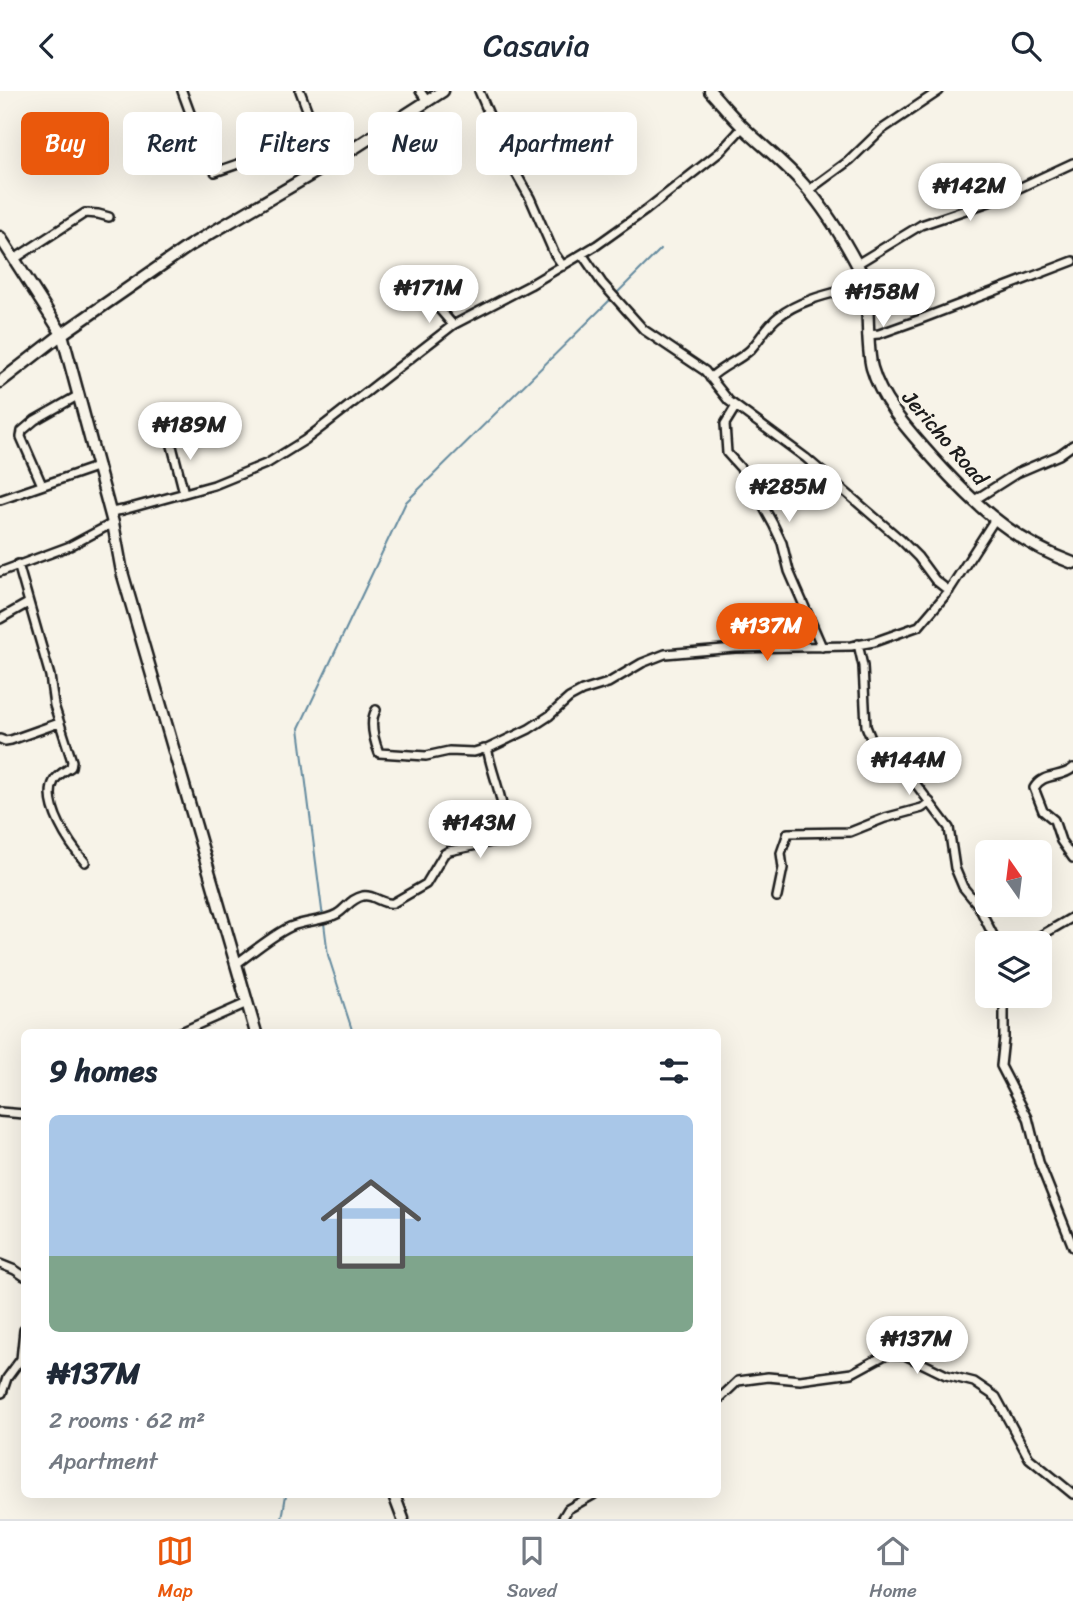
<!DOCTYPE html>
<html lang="en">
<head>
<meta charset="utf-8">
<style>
	:root { --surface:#fff; --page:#f6f6f7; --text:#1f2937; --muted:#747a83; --line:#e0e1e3; --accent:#ea580c }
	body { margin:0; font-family:Sriracha,sans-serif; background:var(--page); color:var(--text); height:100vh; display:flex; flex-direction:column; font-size:26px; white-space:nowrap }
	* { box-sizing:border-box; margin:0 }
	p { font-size:23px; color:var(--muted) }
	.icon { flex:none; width:38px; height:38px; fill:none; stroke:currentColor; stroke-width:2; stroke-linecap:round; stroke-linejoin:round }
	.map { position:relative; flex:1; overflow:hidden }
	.side { position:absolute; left:21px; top:938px; width:700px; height:469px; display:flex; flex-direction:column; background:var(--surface); border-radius:10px; box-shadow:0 7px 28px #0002 }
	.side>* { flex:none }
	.banner { position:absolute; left:21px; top:21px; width:700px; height:63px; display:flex; gap:14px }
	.needle { width:46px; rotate:346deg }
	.fabs { position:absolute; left:975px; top:749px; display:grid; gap:14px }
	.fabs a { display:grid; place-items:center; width:77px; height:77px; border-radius:10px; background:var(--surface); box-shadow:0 7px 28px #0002; font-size:35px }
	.price { position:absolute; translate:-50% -60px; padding:0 16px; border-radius:24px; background:#fff; color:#222; font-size:23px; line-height:46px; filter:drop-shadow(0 2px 4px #0008) }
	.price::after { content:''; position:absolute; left:50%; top:42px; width:21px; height:16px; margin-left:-10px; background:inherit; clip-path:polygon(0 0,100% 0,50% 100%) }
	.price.selected { background:var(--accent); color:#fff }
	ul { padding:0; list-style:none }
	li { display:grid; align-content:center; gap:14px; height:371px; padding:0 28px }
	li+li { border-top:2px solid var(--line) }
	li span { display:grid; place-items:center; height:217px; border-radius:10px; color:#555 }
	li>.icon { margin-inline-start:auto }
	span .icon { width:126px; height:126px; fill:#fffc; stroke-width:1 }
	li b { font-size:30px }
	h2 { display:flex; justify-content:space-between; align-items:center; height:84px; padding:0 28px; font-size:30px }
	.chip { padding:0 24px; border-radius:10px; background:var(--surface); box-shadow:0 7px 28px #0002; font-size:24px; line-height:63px }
	.chip.selected { background:var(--accent); color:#fff }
	header { display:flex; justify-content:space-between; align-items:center; height:91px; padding:0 28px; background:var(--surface); font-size:32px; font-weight:600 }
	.tab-bar { display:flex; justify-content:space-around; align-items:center; height:98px; border-top:2px solid var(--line); background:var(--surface); font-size:19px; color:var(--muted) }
	.tab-bar a { display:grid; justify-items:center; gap:4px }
	.tab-bar .selected { color:var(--accent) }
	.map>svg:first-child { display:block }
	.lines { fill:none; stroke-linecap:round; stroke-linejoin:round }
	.stream { stroke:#658b9f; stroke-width:2 }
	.street-casing { stroke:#1c1c1c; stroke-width:12 }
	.secondary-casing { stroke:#1c1c1c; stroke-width:15 }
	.street { stroke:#f7f3e8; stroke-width:7 }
	.secondary { stroke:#f7f3e8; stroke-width:10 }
	.labels { text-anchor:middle; stroke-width:7; stroke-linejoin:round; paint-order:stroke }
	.street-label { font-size:21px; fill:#1c1c1c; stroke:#f7f3e8 }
</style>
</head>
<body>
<header><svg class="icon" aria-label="back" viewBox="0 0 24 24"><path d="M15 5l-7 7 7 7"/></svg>Casavia<svg class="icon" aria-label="search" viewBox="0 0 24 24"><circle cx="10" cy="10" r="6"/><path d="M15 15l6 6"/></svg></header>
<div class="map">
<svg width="1073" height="1428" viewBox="0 0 1073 1428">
	<rect width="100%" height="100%" fill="#f7f3e8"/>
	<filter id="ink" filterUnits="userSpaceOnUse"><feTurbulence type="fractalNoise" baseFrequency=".0143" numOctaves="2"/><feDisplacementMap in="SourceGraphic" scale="14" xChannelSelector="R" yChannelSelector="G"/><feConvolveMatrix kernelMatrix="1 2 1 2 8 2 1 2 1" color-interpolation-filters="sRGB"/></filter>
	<g filter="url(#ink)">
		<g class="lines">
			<path class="stream" d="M617 202 661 158
				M323 827 299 637 406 411 613 206
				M324 832 328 864 353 942
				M282 1428 286 1404"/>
			<g class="street-casing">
				<path id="street" d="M182 0 193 30V59L209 67 215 81 244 71 251 72 292 53H304L314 35
					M300 0 320 53 331 72
					M420 0 427 10
					M479 0 508 68 530 107 554 162 563 175
					M809 99 850 69 881 39 939 0
					M582 163 602 192 644 239 705 280 729 310 806 367 901 449 918 466 935 489 949 500
					M16 167 85 122 98 123 109 126
					M857 173 921 134 989 111 1073 72
					M411 185 453 234
					M867 244 879 243 921 228 1073 170
					M710 287C722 275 738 270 750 259 760 249 767 234 778 226 802 207 835 202 864 194
					M736 315 725 333 727 362 745 382 773 433 782 452 789 480 822 556
					M170 347 184 402
					M42 394 21 346 22 340 35 329 79 304
					M0 409 99 375
					M973 410 1017 382 1059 364 1073 354
					M110 421 123 419 214 394 268 372 305 349 453 234 530 194 597 154 646 119 720 61 743 36
					M18 473 50 585 54 614 72 670 71 676C65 680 57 684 54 690 42 713 70 754 85 771
					M0 481 70 455 113 432
					M0 528 28 512
					M858 553 863 575 866 635 874 655 903 676 949 737 955 777 963 796 978 814 997 852
					M0 648 5 650 11 649 59 632
					M485 659 529 638 549 625 569 607 582 600 608 592 642 572 665 563 735 557 851 555 874 551 919 535 948 501 995 428
					M1073 677C1061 688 1043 681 1034 697L1043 720 1054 729 1061 750 1073 767
					M777 806 783 777 781 762 788 742 850 741 885 727 922 717 930 711
					M1028 852 1073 826
					M236 873C253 861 271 845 290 836 305 829 322 831 337 823 347 817 350 808 363 805 374 803 382 814 393 812L426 793 444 763 449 760 501 749C512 726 492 685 488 661L484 658 474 661 449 660 426 665 379 662C374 649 369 631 376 619
					M1004 905V947L1001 975 1028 1027 1039 1071 1073 1156
					M179 942 247 912
					M0 1021 24 1023
					M0 1173 15 1179 24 1185
					M2 1302 7 1287 21 1268 24 1239
					M718 1309 738 1290 768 1286 800 1289 852 1282 887 1263 905 1264 946 1284 974 1291 996 1306 1029 1367 1073 1403
					M562 1428 568 1418 593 1404"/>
			</g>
			<g class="secondary-casing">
				<path id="secondary" d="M710 0C722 13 733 27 746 39 765 57 787 74 804 94 827 120 846 152 862 183 871 202 865 251 872 277 881 308 903 333 924 357 967 406 1009 449 1073 472
					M0 146 62 243 113 432 122 481 256 942
					M0 291 62 243 189 155 331 72 443 0
					M394 1404 403 1428"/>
			</g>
			<use href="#street" class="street"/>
			<use href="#secondary" class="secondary"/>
		</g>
	</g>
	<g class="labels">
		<g class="street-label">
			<text transform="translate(945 347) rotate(49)" y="7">Jericho Road</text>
		</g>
	</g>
</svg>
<div class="fabs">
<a><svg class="needle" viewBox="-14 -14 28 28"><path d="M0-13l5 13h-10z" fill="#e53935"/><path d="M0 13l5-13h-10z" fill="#747a83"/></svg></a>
<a><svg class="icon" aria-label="layers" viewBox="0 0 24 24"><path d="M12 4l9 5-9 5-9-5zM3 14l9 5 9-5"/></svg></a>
</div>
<b class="price" style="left:970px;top:132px">₦142M</b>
<b class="price" style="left:429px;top:234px">₦171M</b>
<b class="price" style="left:883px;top:238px">₦158M</b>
<b class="price" style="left:190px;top:371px">₦189M</b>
<b class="price" style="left:789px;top:433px">₦285M</b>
<b class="price selected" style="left:767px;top:572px">₦137M</b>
<b class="price" style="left:909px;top:706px">₦144M</b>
<b class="price" style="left:480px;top:769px">₦143M</b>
<b class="price" style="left:917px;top:1285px">₦137M</b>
<div class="banner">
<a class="chip selected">Buy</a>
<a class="chip">Rent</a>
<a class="chip">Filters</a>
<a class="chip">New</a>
<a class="chip">Apartment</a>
</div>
<section class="side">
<h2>9 homes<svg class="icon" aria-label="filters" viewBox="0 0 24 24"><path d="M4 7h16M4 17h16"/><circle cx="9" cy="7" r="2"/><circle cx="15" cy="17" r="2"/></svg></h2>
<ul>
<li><span style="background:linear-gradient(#a9c7e8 65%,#7fa58c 0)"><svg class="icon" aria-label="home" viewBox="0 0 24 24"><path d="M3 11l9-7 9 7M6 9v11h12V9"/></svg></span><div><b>₦137M</b><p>2 rooms · 62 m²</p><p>Apartment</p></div></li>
</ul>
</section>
</div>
<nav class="tab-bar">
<a class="selected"><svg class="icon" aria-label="map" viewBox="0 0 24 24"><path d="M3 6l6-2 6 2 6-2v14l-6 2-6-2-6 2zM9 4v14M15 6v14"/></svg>Map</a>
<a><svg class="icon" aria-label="saved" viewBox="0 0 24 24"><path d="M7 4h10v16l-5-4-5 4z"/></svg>Saved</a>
<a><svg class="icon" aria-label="home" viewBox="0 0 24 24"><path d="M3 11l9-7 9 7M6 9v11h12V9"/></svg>Home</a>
</nav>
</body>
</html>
